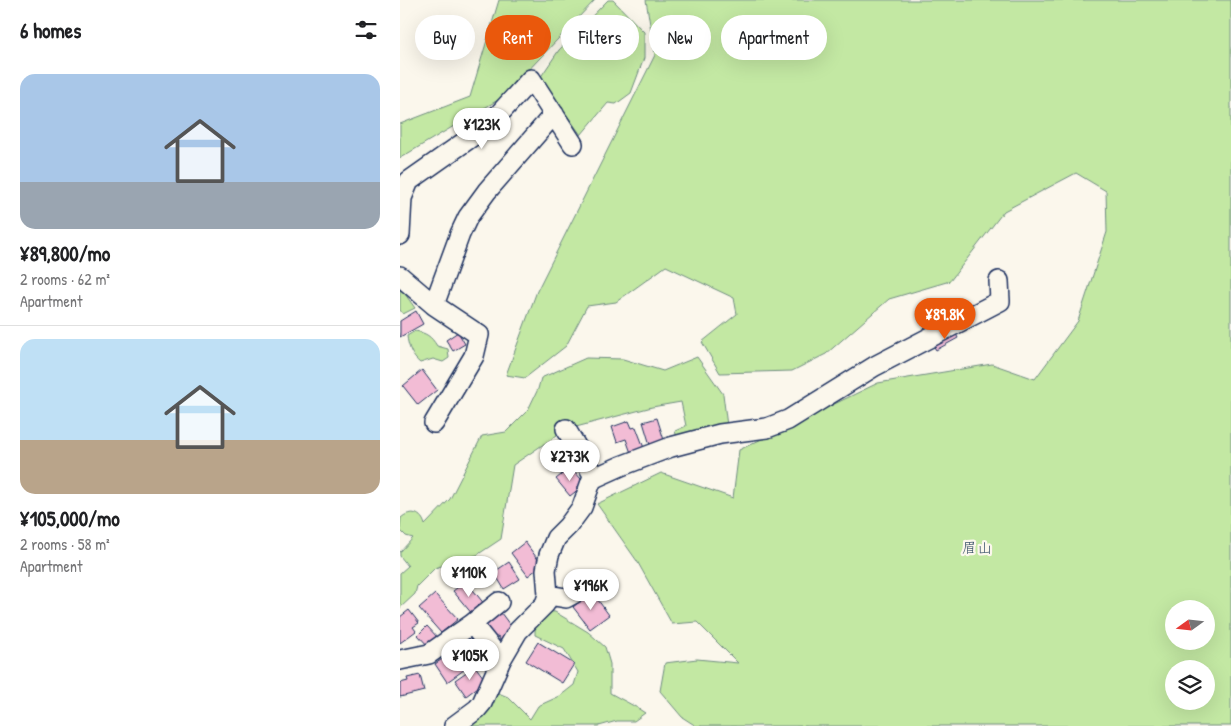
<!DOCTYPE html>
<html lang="en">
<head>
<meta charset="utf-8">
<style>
	:root { --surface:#fff; --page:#f2f2f2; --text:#202124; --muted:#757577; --line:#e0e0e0; --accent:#ea580c }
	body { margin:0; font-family:"Patrick Hand","Klee One",sans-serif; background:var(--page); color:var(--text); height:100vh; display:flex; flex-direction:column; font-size:19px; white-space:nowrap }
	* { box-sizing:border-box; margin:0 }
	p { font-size:16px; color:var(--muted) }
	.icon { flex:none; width:28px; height:28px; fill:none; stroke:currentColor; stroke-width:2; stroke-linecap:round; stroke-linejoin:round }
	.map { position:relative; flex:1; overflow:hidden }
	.details { display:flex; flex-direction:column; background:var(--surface); width:400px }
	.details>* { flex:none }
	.guide { position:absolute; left:15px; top:15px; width:475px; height:45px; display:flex; gap:10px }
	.needle { width:32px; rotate:255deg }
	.buttons { position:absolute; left:765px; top:600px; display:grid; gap:10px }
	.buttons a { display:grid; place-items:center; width:50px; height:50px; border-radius:50%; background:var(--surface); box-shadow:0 5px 20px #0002; font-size:25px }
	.price { position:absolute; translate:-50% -42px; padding:0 11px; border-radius:18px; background:#fff; color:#222; font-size:16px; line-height:32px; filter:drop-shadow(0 1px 2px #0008) }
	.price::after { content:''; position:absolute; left:50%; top:30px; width:15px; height:11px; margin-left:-8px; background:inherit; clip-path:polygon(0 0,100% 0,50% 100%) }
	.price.active { background:var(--accent); color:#fff }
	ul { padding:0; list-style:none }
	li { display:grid; align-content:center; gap:10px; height:265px; padding:0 20px }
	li+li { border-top:1px solid var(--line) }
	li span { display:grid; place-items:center; height:155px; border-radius:15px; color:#555 }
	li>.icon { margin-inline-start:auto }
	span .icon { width:90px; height:90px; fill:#fffc; stroke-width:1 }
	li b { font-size:21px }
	h2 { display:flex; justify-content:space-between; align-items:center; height:60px; padding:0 20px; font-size:21px }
	.tag { padding:0 18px; border-radius:22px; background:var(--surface); box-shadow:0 5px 20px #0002; font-size:18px; line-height:45px }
	.tag.active { background:var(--accent); color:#fff }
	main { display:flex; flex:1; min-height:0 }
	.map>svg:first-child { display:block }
	.green { fill:#c3e8a3; stroke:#6f8c80; fill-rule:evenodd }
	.building { fill:#f2bcd5; stroke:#1b2f5e }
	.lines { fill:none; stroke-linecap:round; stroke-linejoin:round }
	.minor-casing { stroke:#1b2f5e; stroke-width:22 }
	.minor { stroke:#fbf7ec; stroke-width:19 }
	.labels { text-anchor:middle; stroke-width:4.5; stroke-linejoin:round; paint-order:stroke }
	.park-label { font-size:15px; fill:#3d546c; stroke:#fbf7ec }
</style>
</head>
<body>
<main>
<section class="details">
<h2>6 homes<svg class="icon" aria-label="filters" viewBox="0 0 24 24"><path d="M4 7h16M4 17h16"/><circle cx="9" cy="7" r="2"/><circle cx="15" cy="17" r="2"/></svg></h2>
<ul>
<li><span style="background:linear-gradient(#a9c7e8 70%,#9aa5b1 0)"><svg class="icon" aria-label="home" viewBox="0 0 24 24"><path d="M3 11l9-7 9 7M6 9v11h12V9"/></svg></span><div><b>¥89,800/mo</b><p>2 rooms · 62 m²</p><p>Apartment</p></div></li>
<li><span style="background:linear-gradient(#bfe0f5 65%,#b9a48a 0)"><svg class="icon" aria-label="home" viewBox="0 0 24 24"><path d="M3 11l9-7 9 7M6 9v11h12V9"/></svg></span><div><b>¥105,000/mo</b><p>2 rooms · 58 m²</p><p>Apartment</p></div></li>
</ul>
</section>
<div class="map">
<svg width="831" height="726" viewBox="0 0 831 726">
	<rect width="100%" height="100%" fill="#fbf7ec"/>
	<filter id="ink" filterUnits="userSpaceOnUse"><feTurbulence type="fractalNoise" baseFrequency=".02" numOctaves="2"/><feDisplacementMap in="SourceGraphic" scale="10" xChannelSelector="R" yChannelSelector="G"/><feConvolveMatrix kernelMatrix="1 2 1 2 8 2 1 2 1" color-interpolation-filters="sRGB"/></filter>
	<g filter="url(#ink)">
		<path class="green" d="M99 0H195L103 97 0 158V124L70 97Z
			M208 0H213L244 32V58L237 77 231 93 216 104 208 103 181 135 140 78 159 50Z
			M246 0H831V726H296L282 717 260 691 265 663 297 659 338 663 297 622 272 624 237 561 197 504 261 473 333 498 339 450 478 383 592 364 635 379 678 321 707 232 706 191 676 173 604 211 550 281 489 299 426 354 392 371 320 373 302 342 337 314 334 298 266 266 216 302 187 306 166 346 125 378 106 375 137 291 255 55ZM774 609H806V641H774ZM774 669H806V701H774Z
			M0 287 15 308 3 314 0 310Z
			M15 331C26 333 31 336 37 346L48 349 49 358 43 362 33 359 20 363C12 357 8 346 7 336Z
			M297 357 323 394 327 426 278 440 275 431 286 426 281 402 252 407 176 427 162 422 158 424 160 433 113 465 101 539 77 555 35 568 17 586 15 594 0 608V573L8 566 0 556V552L13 538 6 536 0 530 1 518C11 509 22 513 25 525L50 499 82 436 106 432 128 410 138 389 141 378 186 358 223 359 263 371Z
			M143 611 155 612 188 632 205 647 210 664V693C222 700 234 705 245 713L234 721H217L199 726H68L96 692 108 697 130 719 138 706 160 696 174 685 178 672 164 649 135 635V623Z"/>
		<path class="building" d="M16 311 23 324 0 337V321Z
			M554 330 558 338 536 350 531 342Z
			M58 332 65 344 53 351 46 340Z
			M22 370 37 390 18 405 3 386Z
			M257 418 264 440 250 445 243 422Z
			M229 421 232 428 236 427 244 448 231 453 226 439 217 442 212 427Z
			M171 467 185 484 170 496 156 479Z
			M125 542 142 565 128 576 111 553Z
			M109 562 120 579 104 589 94 572Z
			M66 581 85 605 73 615 53 591Z
			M192 592 209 615 190 629 173 607Z
			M35 594 58 619 41 633 19 608Z
			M9 610 19 623 13 627 16 631 0 643V617Z
			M101 613 115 632 101 642 98 636 95 638 85 624Z
			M27 626 38 638 28 646 18 635Z
			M73 638 85 655 47 682 35 664Z
			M138 642 174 664 162 683 126 661Z
			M75 666 86 681 66 696 55 680Z
			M20 675 24 691 0 697V683L8 681 7 678Z"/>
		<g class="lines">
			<g class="minor-casing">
				<path id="minor" d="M0 235 2 198 9 181 90 124 131 79 173 144
					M0 276 34 305 60 234 68 217 87 191 154 114
					M34 423 74 356 79 335 34 305
					M166 429 195 478
					M148 595 146 570 149 555 156 538 168 526 182 507 192 479 221 466 271 447 320 434 367 428 388 420 475 366 600 301 599 281
					M72 624 99 602
					M0 660 29 654 72 624 101 660 82 703 77 709 54 726
					M101 660 118 631 145 604 148 595 166 598 184 588"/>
			</g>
			<use href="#minor" class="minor"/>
		</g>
	</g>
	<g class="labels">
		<g class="park-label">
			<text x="577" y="553">眉山</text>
		</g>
	</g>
</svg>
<div class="buttons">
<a><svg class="needle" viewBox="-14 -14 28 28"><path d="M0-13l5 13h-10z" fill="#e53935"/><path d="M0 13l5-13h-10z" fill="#757577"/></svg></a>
<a><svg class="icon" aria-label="layers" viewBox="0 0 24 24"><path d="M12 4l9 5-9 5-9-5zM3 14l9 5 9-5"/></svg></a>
</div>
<b class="price" style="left:82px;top:150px">¥123K</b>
<b class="price active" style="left:545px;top:340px">¥89.8K</b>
<b class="price" style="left:170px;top:482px">¥273K</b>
<b class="price" style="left:69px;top:598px">¥110K</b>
<b class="price" style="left:191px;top:611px">¥196K</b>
<b class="price" style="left:70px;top:681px">¥105K</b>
<div class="guide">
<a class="tag">Buy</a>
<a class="tag active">Rent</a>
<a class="tag">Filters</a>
<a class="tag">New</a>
<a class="tag">Apartment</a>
</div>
</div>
</main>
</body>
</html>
